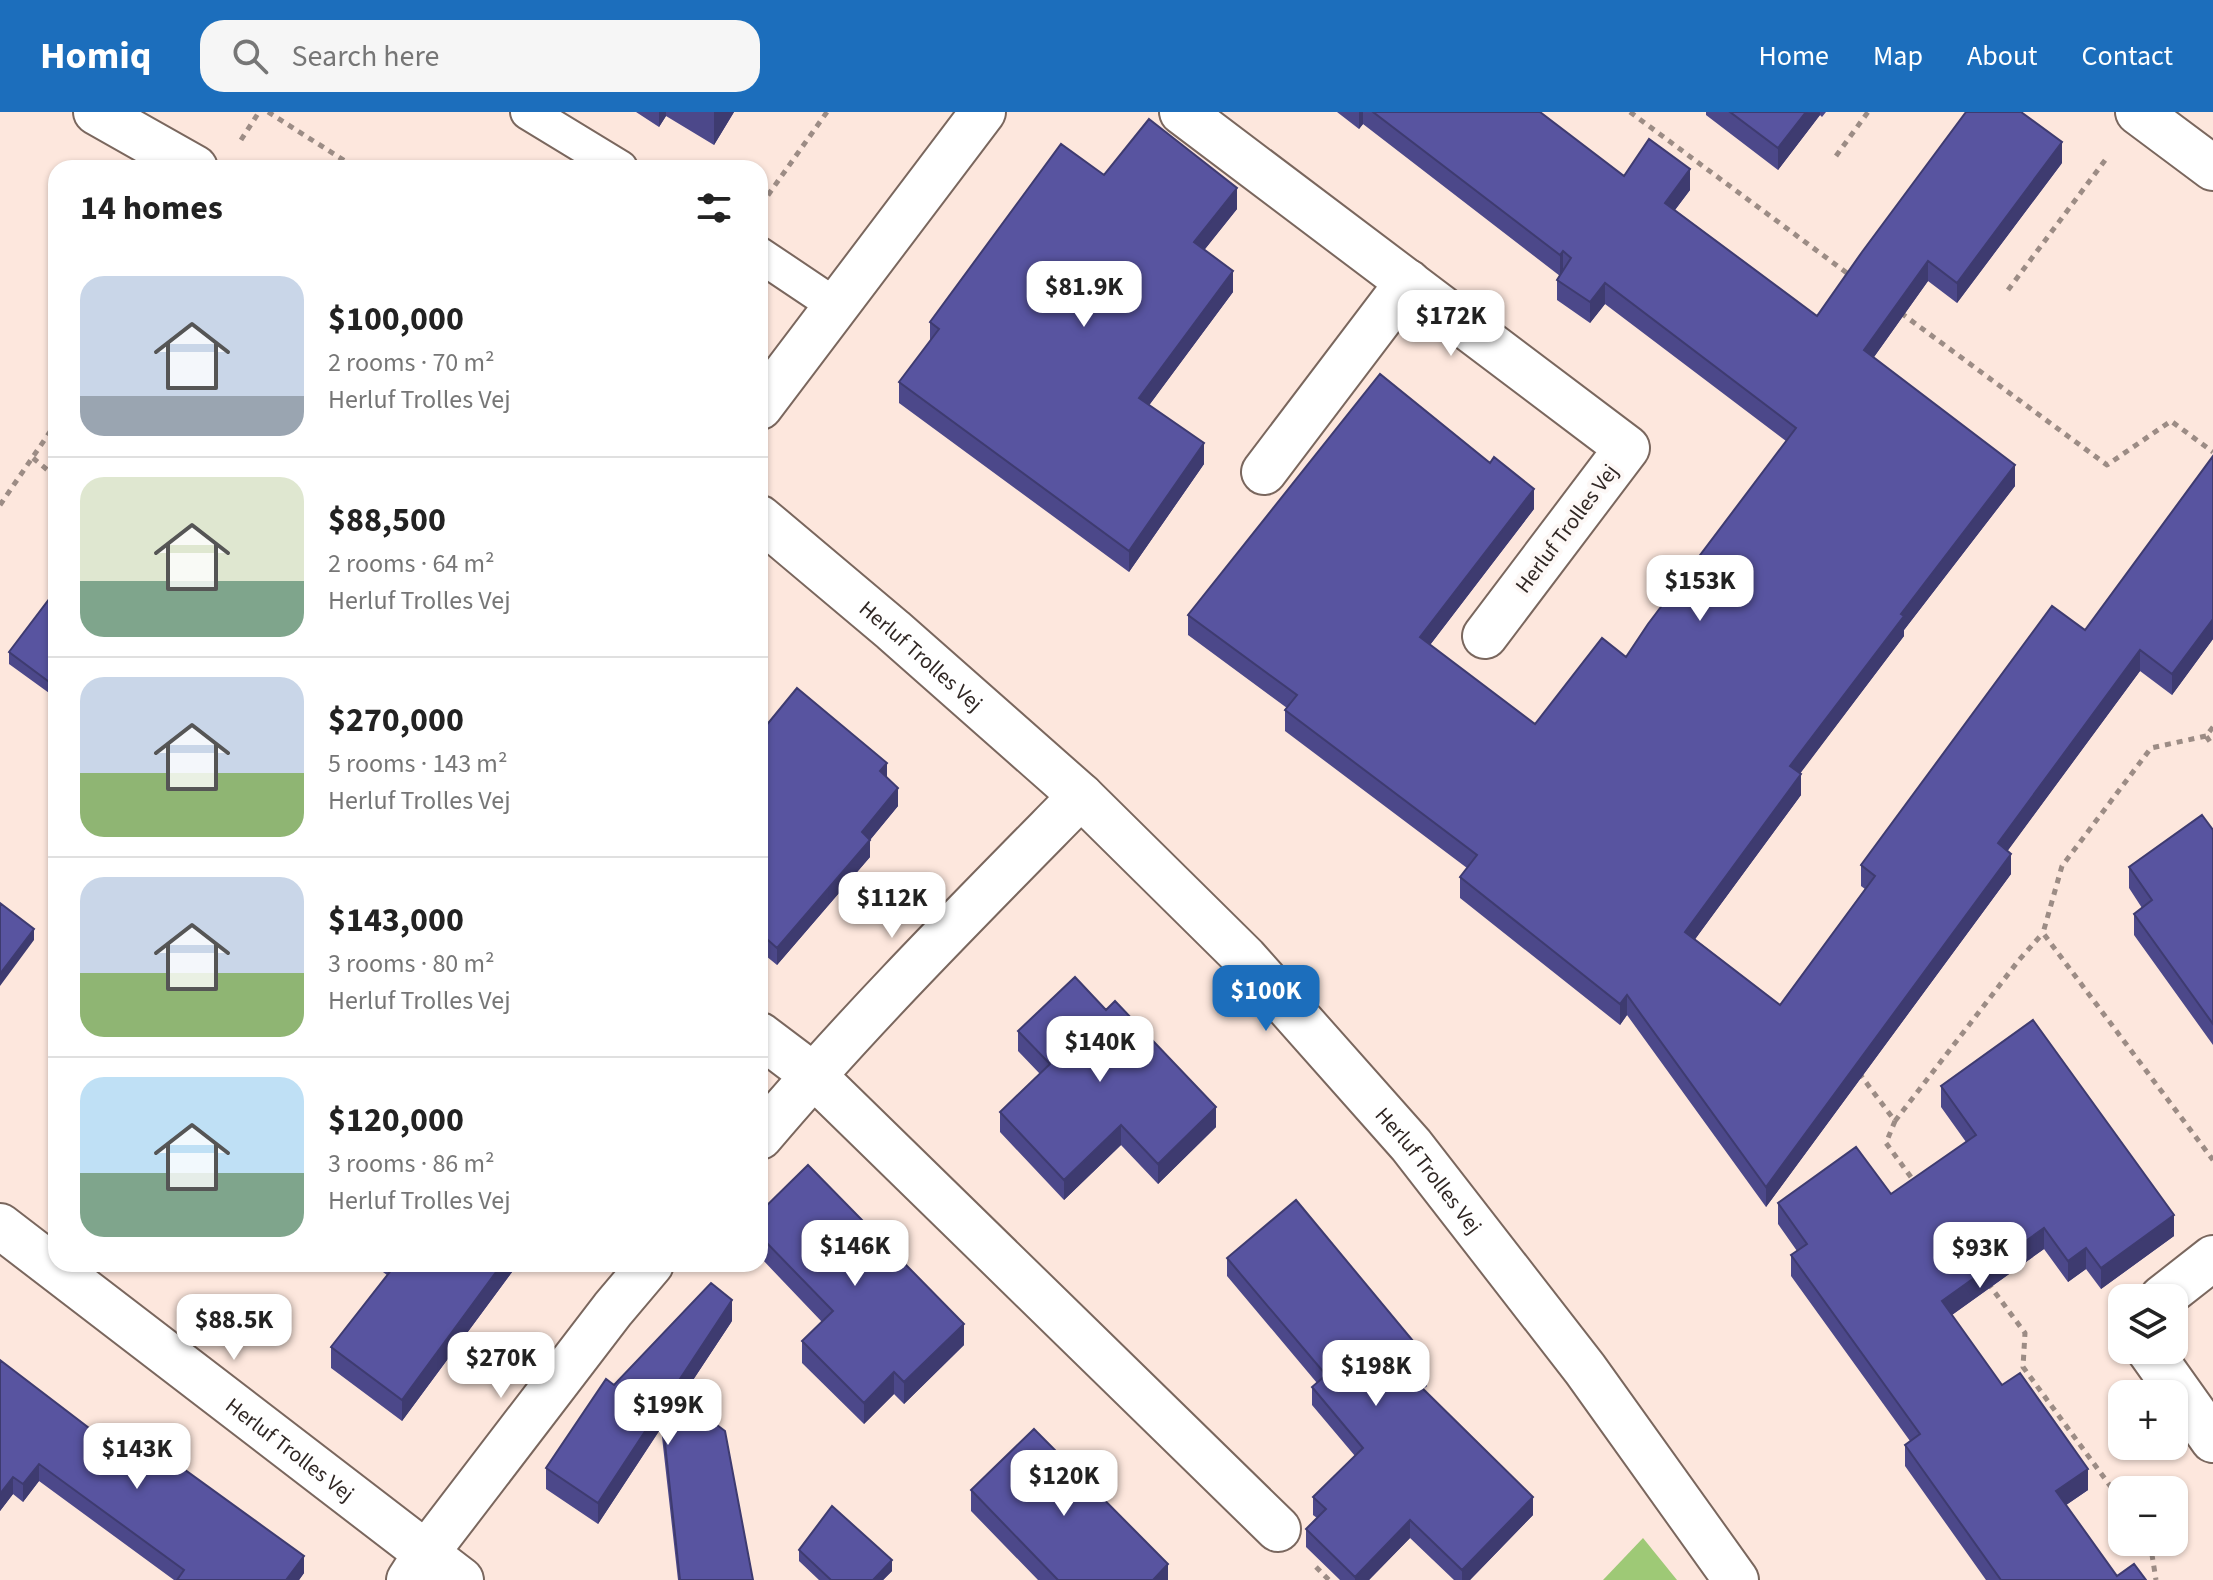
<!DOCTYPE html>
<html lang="en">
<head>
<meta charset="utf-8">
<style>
	:root { --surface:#fff; --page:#f6f6f6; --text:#222; --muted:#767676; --line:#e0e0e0; --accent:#1c6ebc }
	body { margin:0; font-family:"Source Sans 3",sans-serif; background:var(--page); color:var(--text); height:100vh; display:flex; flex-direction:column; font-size:30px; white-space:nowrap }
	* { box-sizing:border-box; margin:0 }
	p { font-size:26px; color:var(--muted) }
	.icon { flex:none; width:44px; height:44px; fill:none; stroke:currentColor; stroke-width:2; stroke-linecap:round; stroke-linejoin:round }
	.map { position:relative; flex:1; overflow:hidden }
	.side { position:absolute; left:48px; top:48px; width:720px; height:1112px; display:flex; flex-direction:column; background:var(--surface); border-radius:24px; box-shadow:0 2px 6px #0004 }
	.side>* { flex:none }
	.buttons { position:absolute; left:2108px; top:1172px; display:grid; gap:16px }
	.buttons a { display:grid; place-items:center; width:80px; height:80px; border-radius:16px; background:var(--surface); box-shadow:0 2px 6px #0004; font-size:40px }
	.price { position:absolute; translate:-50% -68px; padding:0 18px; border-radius:16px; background:#fff; color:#222; font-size:26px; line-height:52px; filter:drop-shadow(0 2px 4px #0008) }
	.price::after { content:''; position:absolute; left:50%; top:48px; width:24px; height:18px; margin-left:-12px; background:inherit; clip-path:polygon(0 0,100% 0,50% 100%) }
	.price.selected { background:var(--accent); color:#fff }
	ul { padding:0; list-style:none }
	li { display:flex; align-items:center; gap:24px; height:200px; padding:0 32px }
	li+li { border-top:2px solid var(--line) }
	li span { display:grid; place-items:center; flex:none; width:224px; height:160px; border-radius:24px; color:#555 }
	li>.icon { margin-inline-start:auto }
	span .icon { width:96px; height:96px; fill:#fffc; stroke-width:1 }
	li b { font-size:34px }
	h2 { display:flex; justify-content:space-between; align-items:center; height:96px; padding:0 32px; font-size:34px }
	header { display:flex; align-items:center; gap:48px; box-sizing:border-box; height:112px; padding:0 40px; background:var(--accent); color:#fff }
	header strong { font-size:38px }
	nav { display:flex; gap:44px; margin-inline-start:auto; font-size:28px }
	.search { width:560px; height:72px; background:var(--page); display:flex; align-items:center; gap:20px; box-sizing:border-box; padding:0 28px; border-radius:24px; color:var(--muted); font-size:30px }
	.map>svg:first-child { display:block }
	.green { fill:#9ec976 }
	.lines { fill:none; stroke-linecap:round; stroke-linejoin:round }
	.service-casing { stroke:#7a675e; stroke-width:38 }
	.minor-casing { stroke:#7a675e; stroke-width:48 }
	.path { stroke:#9c8c85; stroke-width:5; stroke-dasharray:6 6; stroke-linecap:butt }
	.service { stroke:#fff; stroke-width:34 }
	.minor { stroke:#fff; stroke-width:44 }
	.wall { fill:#4c488a }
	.shaded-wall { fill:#3e3b70 }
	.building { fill:#5854a0; stroke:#3e3b70; stroke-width:2 }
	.labels { text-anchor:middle; stroke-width:8; stroke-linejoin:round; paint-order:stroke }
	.street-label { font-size:22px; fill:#302724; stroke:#fdf8f6 }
</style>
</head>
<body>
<header>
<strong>Homiq</strong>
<div class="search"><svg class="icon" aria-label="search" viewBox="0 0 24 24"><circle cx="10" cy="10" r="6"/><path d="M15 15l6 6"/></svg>Search here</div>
<nav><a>Home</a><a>Map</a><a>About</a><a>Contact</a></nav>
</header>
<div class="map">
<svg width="2213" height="1468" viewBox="0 0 2213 1468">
	<rect width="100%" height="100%" fill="#fde7dd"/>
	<path class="green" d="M1643 1426 1677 1468H1603Z"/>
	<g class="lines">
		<g class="service-casing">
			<path id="service" d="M528 0 620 56
				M760 143 836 194"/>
		</g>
		<g class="minor-casing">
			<g id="minor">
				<path d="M96 0 195 56"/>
				<path d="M1182 0 1627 336 1485 524"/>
				<path d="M2138 0 2213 56"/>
				<path d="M760 295 983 0"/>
				<path d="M1264 360 1408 170"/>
				<path id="s1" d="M760 406 893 518 1081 684 1245 846 1411 1033 1585 1257 1736 1468"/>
				<path d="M760 923 813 963 1278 1417"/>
				<path d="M760 1025C861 906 971 796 1081 684"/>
				<path id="s2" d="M0 1114 461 1468"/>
				<path d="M2162 1186 2213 1146"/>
				<path d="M2149 1238 2213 1328"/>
				<path d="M409 1468 427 1440 613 1197 651 1152"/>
			</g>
		</g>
		<path class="path" d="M268 0 356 56
			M1630 0 1851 164
			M241 28 259 0
			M1836 44 1868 0
			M761 93 827 0
			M2008 178 2106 47
			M1901 201 2107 353 2171 309 2213 340
			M33 346 56 365
			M0 393 56 311
			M2213 615 2206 624 2213 634
			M2206 624 2151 636 2062 754 2043 821 2213 1048
			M1859 961 1895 1009 2019 848 2043 821
			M1895 1009 1886 1031 1916 1072
			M1988 1171 2025 1221 2023 1255 2122 1390
			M2150 1430 2156 1468
			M1316 1455 1329 1468"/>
		<use href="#service" class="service"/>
		<use href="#minor" class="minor"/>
	</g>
	<path class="wall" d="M636 0H734L714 33 666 4 659 15Z
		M1337 0H1540L1624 64 1690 78 1675 98 1817 204 2062 51 1957 191 1928 169 1874 245 2015 374 1904 518V524L1800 661 1801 683 1695 827 1780 893 1865 777 1861 774V753L2085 518 2213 344V527L2172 583 2140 559 2007 739 2011 762 1766 1095 1627 903 1620 913 1460 786V765L1467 756 1285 619V598L1287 596 1188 523V503L1534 397 1430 533 1535 612 1626 545 1786 329 1605 192 1590 211 1557 188V168L1560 164 1363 12 1359 17Z
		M1706 0H1826L1822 5 1820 3 1778 58 1706 3Z
		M1104 63 1237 97 1204 138 1233 180 1149 293 1204 352 1129 460 899 291V270L930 229V210Z
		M56 478V586L9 552V540Z
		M760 621 887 666 898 694 870 728V745L777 853 760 839Z
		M2213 718V933L2134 823V802L2142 796 2129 776V755Z
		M1018 919 1216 1015 1158 1072 1121 1033 1064 1088 1000 1020V1000L1040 962 1018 939Z
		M1941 974 2174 1124 2101 1177 2086 1157 2068 1170 2044 1137 1952 1203 2002 1273 2088 1378 2066 1393 2117 1464 2146 1468H1986L1905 1354V1333L1910 1329 1791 1164V1143L1797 1139 1778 1112V1091L1891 1082 1966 1030 1941 995Z
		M760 1100 964 1233 904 1292 894 1282 864 1312 802 1251V1229L822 1210 760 1145Z
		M1227 1146 1423 1251 1427 1274 1423 1277 1533 1403 1470 1468H1454L1410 1426 1369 1468H1340L1306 1435V1417L1317 1406 1313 1403V1385L1355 1344 1312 1293V1275L1317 1271 1227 1164Z
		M372 1152H518L402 1309 331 1256V1235L387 1163Z
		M732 1209 681 1286 753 1468H678L661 1316 598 1412 546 1377V1356L614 1273Z
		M0 1248 131 1348 304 1461 299 1468H174L39 1369 23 1390 13 1382 0 1399Z
		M971 1378 1168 1468H1038L971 1399Z
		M799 1438 892 1459 883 1468H819L799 1449Z"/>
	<path class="shaded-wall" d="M659 0H666V4L659 15Z
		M714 0H734L714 33Z
		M1359 0H1363V12L1359 17Z
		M1806 0H1820V3L1778 58V36Z
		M2062 30V51L1957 191V171Z
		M1690 57V78L1665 111V91Z
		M1237 76V97L1194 151V130Z
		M1563 139V160L1560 164V143Z
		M1928 149V169L1864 259V238Z
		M1233 159V180L1139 307V286Z
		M1605 171V192L1590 211V190Z
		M1204 331V352L1129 460V439Z
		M2015 353V374L1904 518V524L1790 675V654L1901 502Z
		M1534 377V397L1420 546V525Z
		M2213 507V527L2172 583V562Z
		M2140 538V559L1998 752V731Z
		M887 651V669L880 659Z
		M1801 662V683L1685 841V820Z
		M898 676V694L870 728V745L777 853V836L862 720Z
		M2011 742V762L1766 1095V1075Z
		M34 817V828L0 874V862Z
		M1627 883V903L1620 913V892Z
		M1216 995V1015L1158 1072V1052Z
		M1121 1013V1033L1064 1088V1068Z
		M2174 1103V1124L2101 1177V1156Z
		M2044 1116V1137L1942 1210V1189Z
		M2086 1136V1157L2068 1170V1149Z
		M502 1152H518L402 1309V1288Z
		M732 1188V1209L672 1300V1279Z
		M964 1212V1233L904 1292V1270Z
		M1423 1241V1259L1427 1256V1274L1413 1285V1267L1419 1245Z
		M894 1260V1282L864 1312V1291Z
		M661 1295V1316L598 1412V1391Z
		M39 1352V1369L23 1390V1372Z
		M2088 1357V1378L2056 1400V1379Z
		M13 1365V1382L0 1399V1382Z
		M1533 1385V1403L1470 1468H1462V1458Z
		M1410 1408V1426L1369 1468H1355V1465Z
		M304 1444V1461L299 1468H286Z
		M892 1448V1459L883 1468H873Z
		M1168 1452V1468H1153Z"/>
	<path class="building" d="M1373 0H1540L1624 64 1649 27 1690 57 1665 91 1817 204 1862 140 1966 0H2021L2062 30 1957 171 1928 149 1864 238 2015 353 1901 502 1904 504 1790 654 1801 662 1685 820 1780 893 1875 764 1861 753 2052 494 2085 518 2213 344V507L2172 562 2140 538 1998 731 2011 742 1766 1075 1627 883 1620 892 1460 765 1477 743 1285 598 1297 583 1188 503 1380 262 1490 351 1494 345 1534 377 1420 525 1535 612 1602 526 1626 545 1648 512 1796 316 1605 171 1590 190 1557 168 1571 146 1563 139 1560 143Z
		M1730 0H1806L1778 36Z
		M1149 7 1237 76 1194 130 1233 159 1139 286 1204 331 1129 439 899 270 939 217 930 210 1061 32 1104 63Z
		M56 478V575L9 540Z
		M797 576 887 651 880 659 898 676 862 720 870 728 777 836 760 821V621Z
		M2202 703 2213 718V912L2134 802 2152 788 2129 755Z
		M0 791 34 817 0 862Z
		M1075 865 1106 898 1115 889 1216 995 1158 1052 1121 1013 1064 1068 1000 1000 1050 952 1018 919Z
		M2033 908 2174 1103 2101 1156 2086 1136 2068 1149 2044 1116 1942 1189 2002 1273 2020 1261 2088 1357 2056 1379 2117 1464 2134 1452 2146 1468H2001L1905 1333 1920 1322 1791 1143 1807 1132 1778 1091 1856 1035 1891 1082 1976 1023 1941 974Z
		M808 1053 964 1212 904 1270 894 1260 864 1291 802 1229 833 1199 760 1124V1100Z
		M1296 1088 1423 1241 1419 1245 1427 1256 1413 1267 1533 1385 1462 1458 1410 1408 1355 1465 1306 1417 1326 1397 1313 1385 1363 1336 1312 1275 1326 1263 1227 1146Z
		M396 1152H502L402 1288 331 1235Z
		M711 1171 732 1188 672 1279 725 1319 753 1468H680L661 1295 598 1391 546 1356 606 1267 614 1273Z
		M0 1248 131 1348 145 1329 304 1444 286 1468H177L184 1458 39 1352 23 1372 13 1365 0 1382Z
		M1034 1317 1168 1452 1153 1468H1058L971 1378Z
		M832 1394 892 1448 873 1468H831L799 1438Z"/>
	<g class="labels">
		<g class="street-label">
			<text transform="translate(1566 416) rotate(-53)" y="8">Herluf Trolles Vej</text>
			<text dy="8" stroke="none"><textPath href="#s1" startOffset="212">Herluf Trolles Vej</textPath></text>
			<text dy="8" stroke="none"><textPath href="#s1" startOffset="936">Herluf Trolles Vej</textPath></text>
			<text dy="8" stroke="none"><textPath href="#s2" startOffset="366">Herluf Trolles Vej</textPath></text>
		</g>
	</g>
</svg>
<div class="buttons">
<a><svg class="icon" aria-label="layers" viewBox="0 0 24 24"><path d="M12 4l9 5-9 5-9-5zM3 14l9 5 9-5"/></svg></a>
<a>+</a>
<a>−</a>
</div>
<b class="price" style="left:1084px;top:217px">$81.9K</b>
<b class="price" style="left:1451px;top:246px">$172K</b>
<b class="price" style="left:1700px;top:511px">$153K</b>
<b class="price" style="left:892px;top:828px">$112K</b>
<b class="price selected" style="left:1266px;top:921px">$100K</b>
<b class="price" style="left:1100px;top:972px">$140K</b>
<b class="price" style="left:855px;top:1176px">$146K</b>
<b class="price" style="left:1980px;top:1178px">$93K</b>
<b class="price" style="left:234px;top:1250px">$88.5K</b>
<b class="price" style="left:501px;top:1288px">$270K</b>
<b class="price" style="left:1376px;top:1296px">$198K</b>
<b class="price" style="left:668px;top:1335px">$199K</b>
<b class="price" style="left:137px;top:1379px">$143K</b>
<b class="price" style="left:1064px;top:1406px">$120K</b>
<section class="side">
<h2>14 homes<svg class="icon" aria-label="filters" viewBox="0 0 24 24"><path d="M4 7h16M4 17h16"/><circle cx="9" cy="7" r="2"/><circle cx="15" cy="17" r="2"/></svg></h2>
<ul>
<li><span style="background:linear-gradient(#c9d6e8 75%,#9aa5b1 0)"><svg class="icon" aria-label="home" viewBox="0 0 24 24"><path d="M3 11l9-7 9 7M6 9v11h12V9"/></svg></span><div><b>$100,000</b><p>2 rooms · 70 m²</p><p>Herluf Trolles Vej</p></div></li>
<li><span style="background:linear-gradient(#dfe7d0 65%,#7fa58c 0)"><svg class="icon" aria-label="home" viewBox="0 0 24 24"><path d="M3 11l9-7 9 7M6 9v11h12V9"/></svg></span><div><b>$88,500</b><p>2 rooms · 64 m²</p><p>Herluf Trolles Vej</p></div></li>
<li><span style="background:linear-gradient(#c9d6e8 60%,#8fb573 0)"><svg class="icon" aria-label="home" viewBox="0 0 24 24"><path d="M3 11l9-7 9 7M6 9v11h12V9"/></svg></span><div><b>$270,000</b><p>5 rooms · 143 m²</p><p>Herluf Trolles Vej</p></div></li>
<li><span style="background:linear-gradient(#c9d6e8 60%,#8fb573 0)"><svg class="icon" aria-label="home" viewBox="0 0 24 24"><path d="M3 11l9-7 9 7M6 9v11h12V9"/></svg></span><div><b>$143,000</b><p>3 rooms · 80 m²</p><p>Herluf Trolles Vej</p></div></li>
<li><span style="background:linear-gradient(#bfe0f5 60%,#7fa58c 0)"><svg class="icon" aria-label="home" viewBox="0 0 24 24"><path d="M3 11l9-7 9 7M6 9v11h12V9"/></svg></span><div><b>$120,000</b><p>3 rooms · 86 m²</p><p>Herluf Trolles Vej</p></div></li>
</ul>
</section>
</div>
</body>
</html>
